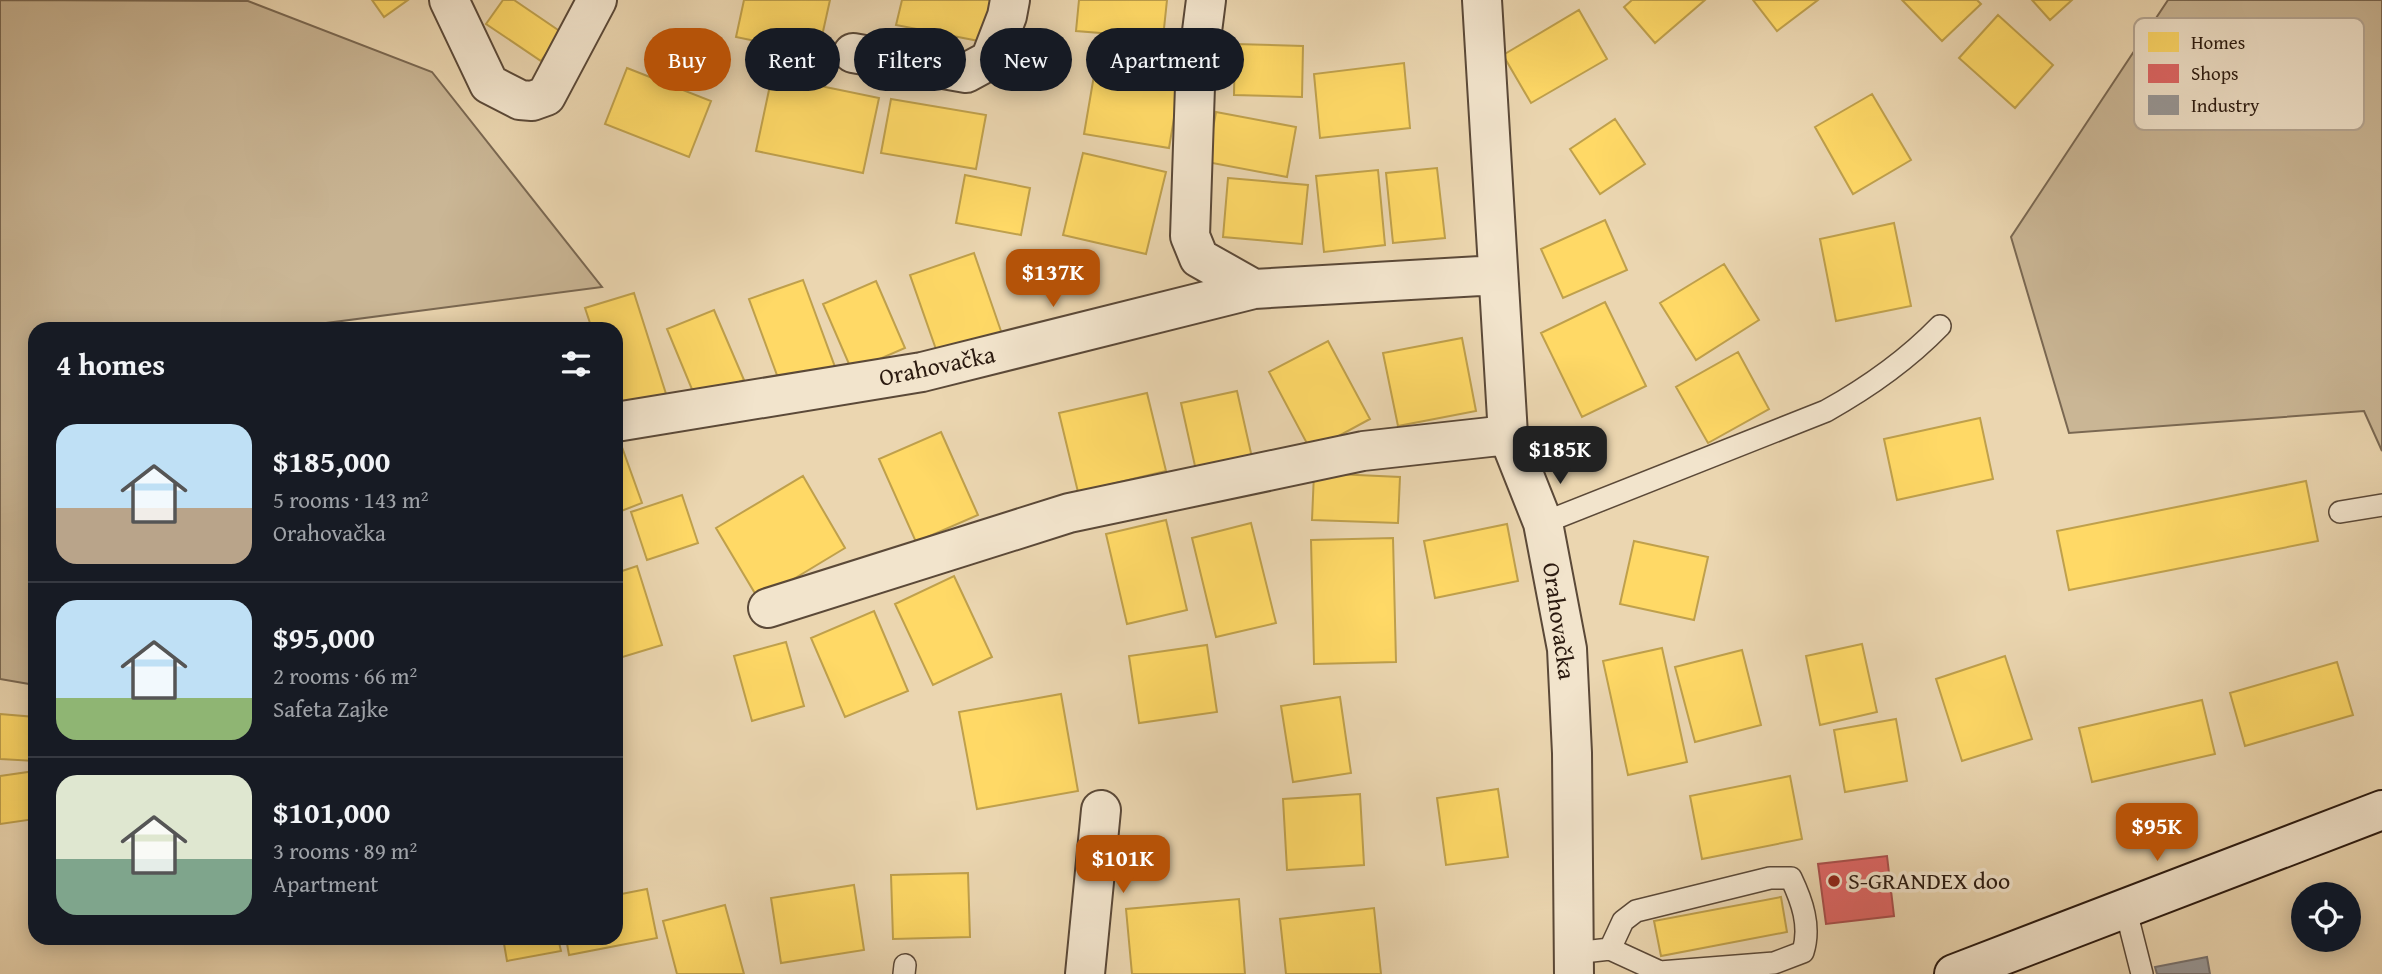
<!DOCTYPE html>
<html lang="en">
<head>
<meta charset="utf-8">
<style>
	:root { --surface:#171b24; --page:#242831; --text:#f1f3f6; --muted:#9ea1a6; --line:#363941; --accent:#b45309 }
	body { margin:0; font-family:"Gentium Book Plus",serif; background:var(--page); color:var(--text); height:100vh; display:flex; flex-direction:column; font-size:26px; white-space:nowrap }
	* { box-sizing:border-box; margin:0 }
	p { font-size:23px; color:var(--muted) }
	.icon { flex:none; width:38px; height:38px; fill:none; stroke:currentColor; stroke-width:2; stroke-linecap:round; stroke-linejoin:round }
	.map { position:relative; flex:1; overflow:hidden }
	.details { position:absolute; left:28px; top:322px; width:595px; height:623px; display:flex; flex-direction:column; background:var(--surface); border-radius:21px; box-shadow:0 4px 18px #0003 }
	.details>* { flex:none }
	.banner { position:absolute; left:644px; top:28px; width:665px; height:63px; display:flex; gap:14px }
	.buttons { position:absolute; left:2291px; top:882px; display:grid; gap:14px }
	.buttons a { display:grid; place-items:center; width:70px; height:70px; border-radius:50%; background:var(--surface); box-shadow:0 4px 18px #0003; font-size:35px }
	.price { position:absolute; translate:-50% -60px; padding:0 16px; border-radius:14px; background:var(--accent); color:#fff; font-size:23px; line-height:46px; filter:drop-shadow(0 2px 4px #0008) }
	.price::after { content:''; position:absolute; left:50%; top:42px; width:21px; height:16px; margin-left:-10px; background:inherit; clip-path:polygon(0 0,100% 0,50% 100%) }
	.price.current { background:#222; color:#fff }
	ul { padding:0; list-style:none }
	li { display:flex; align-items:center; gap:21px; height:175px; padding:0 28px }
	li+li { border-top:2px solid var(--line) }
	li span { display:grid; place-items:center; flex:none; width:196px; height:140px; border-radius:21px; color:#555 }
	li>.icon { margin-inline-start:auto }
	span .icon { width:84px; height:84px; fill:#fffc; stroke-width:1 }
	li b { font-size:30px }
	h2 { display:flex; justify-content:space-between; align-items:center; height:84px; padding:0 28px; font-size:30px }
	.pill { padding:0 24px; border-radius:32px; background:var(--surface); box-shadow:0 4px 18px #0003; font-size:24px; line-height:63px }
	.pill.current { background:var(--accent); color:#fff }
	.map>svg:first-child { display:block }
	.green { fill:#cab695; stroke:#7a6852; stroke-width:2 }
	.homes { fill:#ffd966; stroke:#bfa04c; stroke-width:2 }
	.shops { fill:#e06666; stroke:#aa4f4c; stroke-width:2 }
	.industry { fill:#999; stroke:#787370; stroke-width:2 }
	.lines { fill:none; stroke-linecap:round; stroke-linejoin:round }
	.lane-casing { stroke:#5b4938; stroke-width:24 }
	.street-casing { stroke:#5b4938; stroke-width:42 }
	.secondary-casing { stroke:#2b1a10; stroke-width:42 }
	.lane { stroke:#f2e4cc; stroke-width:21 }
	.street { stroke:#f2e4cc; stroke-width:38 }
	.secondary { stroke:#f2e4cc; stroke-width:38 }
	.poi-dot { fill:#8f2418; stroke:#f2e4cc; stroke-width:2.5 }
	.labels { text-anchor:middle; stroke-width:7; stroke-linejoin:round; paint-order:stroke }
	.street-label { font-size:24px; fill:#2b1a10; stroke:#f2e4cc }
	.poi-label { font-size:24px; fill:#2b1a10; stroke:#f2e4cc; text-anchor:start }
	.key { fill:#f2e4cc; stroke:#b6a794; stroke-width:2 }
	.key-label { font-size:19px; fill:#2b1a10 }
</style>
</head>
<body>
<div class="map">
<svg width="2382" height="974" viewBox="0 0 2382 974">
	<rect width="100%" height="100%" fill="#ebd6b0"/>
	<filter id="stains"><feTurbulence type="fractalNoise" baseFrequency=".00286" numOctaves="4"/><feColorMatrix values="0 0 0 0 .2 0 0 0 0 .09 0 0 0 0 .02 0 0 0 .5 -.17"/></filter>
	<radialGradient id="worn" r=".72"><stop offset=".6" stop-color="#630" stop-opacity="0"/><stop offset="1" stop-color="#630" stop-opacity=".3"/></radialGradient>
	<path class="green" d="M0 0 248 1 432 72 602 287 319 324 318 329H35V685L0 679Z
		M2168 0H2382V451L2364 411 2069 433 2011 237Z"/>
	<path class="homes" d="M372 0H408L384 17Z
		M503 0H514L561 32 541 61 486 24Z
		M744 0H830L818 54 736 37Z
		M902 0H992L984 42 896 25Z
		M1079 0H1167L1163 38 1076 31Z
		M1632 0H1705L1655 43 1624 7Z
		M1753 0H1818L1777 31Z
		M1902 0H1977L1981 4 1942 41Z
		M2032 0H2072L2050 20Z
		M1579 10 1607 59 1531 103 1503 55Z
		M1998 15 2053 65 2015 108 1959 58Z
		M1235 44 1303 46 1302 97 1234 95Z
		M1098 52 1183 65 1169 148 1084 134Z
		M1404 63 1410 128 1320 138 1314 74Z
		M627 68 711 101 689 157 605 124Z
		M772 76 879 98 863 173 756 151Z
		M1872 94 1911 160 1853 194 1815 127Z
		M891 99 986 115 976 169 881 153Z
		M1216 112 1296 127 1287 177 1207 162Z
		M1615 119 1645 164 1600 194 1570 149Z
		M1083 153 1166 172 1146 254 1063 235Z
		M1437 168 1445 238 1393 243 1386 173Z
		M1378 170 1385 245 1324 252 1316 176Z
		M965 175 1030 188 1021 235 956 223Z
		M1228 178 1308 185 1302 244 1223 237Z
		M1605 220 1627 270 1563 298 1541 249Z
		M1894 223 1911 306 1836 321 1820 239Z
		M974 253 1002 334 938 355 910 275Z
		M1724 264 1759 320 1696 360 1660 303Z
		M803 280 835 367 781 386 749 299Z
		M876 281 905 348 852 371 823 304Z
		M634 293 667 397 616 406V329H592L585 308Z
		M1605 302 1646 386 1582 417 1541 333Z
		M714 310 744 380 696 399 667 329Z
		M1462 338 1476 411 1398 426 1383 353Z
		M1328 341 1370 419 1311 451 1269 372Z
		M1738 352 1769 409 1708 443 1676 387Z
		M1237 391 1253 462 1197 475 1181 403Z
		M1147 393 1166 471 1078 492 1059 413Z
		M1980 418 1993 479 1897 500 1884 439Z
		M941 432 978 515 916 542 879 459Z
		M618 436 642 503 616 513V437Z
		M1314 473 1400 477 1398 523 1312 520Z
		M803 476 845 548 759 600 716 528Z
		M2306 481 2318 541 2069 590 2057 531Z
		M682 495 698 543 647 560 631 512Z
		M1166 520 1187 610 1127 624 1106 534Z
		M1251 523 1276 623 1216 637 1192 538Z
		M1507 524 1518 581 1435 598 1424 541Z
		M1393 538 1396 662 1314 664 1311 540Z
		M1634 541 1708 557 1694 620 1620 604Z
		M637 566 662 645 616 659V573Z
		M954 576 992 657 933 685 895 604Z
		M874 611 908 691 845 717 811 638Z
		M786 642 804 706 752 721 734 656Z
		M1862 644 1877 712 1820 725 1806 656Z
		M1207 645 1217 712 1139 723 1129 656Z
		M1662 648 1687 762 1628 775 1603 661Z
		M1742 650 1761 725 1695 742 1675 667Z
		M2005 656 2032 739 1962 761 1936 679Z
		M2337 662 2353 715 2245 746 2230 693Z
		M1061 694 1078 791 977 809 959 712Z
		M1340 697 1351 773 1293 782 1281 706Z
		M2202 700 2215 754 2092 782 2079 728Z
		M0 714 35 717V761L0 759Z
		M1896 719 1907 781 1845 792 1834 730Z
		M35 771V819L0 824V776Z
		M1790 776 1802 839 1702 859 1690 796Z
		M1498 789 1508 857 1446 865 1437 798Z
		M1360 794 1364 865 1287 870 1283 799Z
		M968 873 970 937 893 939 891 875Z
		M854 885 864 950 781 963 771 898Z
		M647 889 657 938 569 955 566 938H616V895Z
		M1781 897 1787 932 1661 956 1654 921Z
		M1239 899 1245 974H1132L1126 909Z
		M725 905 744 974H677L663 921Z
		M1374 908 1381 974H1286L1280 919Z
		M503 938H558L561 951 507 961Z"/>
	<path class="shops" d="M1887 856 1894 916 1826 924 1818 864Z"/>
	<path class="industry" d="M2207 957 2210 974H2157L2155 967Z"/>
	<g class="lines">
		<g class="lane-casing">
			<path id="lane" d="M2340 512 2382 505
				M1543 523 1826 411C1869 387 1906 361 1940 326
				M2125 907 2142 974
				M1574 953 1610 949 1660 972 1774 963 1803 952C1811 926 1802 901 1791 878H1770L1636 911 1623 921 1610 949
				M904 974 905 965"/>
		</g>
		<g class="street-casing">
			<path id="street" d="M449 0 489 84 520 100 532 101 546 96 597 0
				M1206 0 1195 86 1190 236 1199 258 1254 289
				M1482 0 1508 435 1543 523 1567 649 1572 753 1574 974
				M853 53 966 73 990 60 1007 16 1010 0
				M616 422 922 372 1254 289 1498 275
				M768 608 1069 513 1363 451 1508 435
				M1085 974 1101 810"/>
		</g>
		<g class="secondary-casing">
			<path id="secondary" d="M1954 974 2382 810"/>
		</g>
		<use href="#lane" class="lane"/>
		<use href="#street" class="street"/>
		<use href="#secondary" class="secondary"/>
	</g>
	<circle class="poi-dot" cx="1834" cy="881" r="7"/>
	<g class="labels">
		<g class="street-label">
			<text transform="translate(937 366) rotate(-12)" y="8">Orahovačka</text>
			<text transform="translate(1559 621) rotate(82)" y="8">Orahovačka</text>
		</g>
		<g class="poi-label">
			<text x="1848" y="889">S-GRANDEX doo</text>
		</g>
	</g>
	<rect x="2134" y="18" width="230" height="112" rx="10" class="key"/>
	<rect x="2148" y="32" width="31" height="20" fill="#ffd966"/>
	<rect x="2148" y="64" width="31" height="19" fill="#e06666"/>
	<rect x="2148" y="95" width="31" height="20" fill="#999"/>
	<g class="key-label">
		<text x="2191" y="49">Homes</text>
		<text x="2191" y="80">Shops</text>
		<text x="2191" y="112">Industry</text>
	</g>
	<rect width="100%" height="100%" filter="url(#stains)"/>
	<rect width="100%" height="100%" fill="url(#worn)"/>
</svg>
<div class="buttons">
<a><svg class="icon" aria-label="locate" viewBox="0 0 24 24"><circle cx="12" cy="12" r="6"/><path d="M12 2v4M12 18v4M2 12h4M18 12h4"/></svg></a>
</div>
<b class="price" style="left:1053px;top:309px">$137K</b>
<b class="price current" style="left:1560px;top:486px">$185K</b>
<b class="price" style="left:2157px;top:863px">$95K</b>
<b class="price" style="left:1123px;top:895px">$101K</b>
<div class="banner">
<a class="pill current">Buy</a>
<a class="pill">Rent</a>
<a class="pill">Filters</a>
<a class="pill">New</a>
<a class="pill">Apartment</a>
</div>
<section class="details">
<h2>4 homes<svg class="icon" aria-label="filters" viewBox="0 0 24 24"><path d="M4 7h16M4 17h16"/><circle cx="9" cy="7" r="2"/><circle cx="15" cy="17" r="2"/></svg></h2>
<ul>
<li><span style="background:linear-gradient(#bfe0f5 60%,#b9a48a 0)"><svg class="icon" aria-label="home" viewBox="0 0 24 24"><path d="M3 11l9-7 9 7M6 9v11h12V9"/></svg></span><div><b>$185,000</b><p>5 rooms · 143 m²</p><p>Orahovačka</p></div></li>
<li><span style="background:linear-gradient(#bfe0f5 70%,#8fb573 0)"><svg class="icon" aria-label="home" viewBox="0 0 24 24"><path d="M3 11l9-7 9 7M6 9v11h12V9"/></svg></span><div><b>$95,000</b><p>2 rooms · 66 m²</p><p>Safeta Zajke</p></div></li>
<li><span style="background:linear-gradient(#dfe7d0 60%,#7fa58c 0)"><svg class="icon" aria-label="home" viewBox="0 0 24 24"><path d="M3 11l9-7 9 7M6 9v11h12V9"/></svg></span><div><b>$101,000</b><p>3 rooms · 89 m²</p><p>Apartment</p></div></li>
</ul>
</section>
</div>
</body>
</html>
